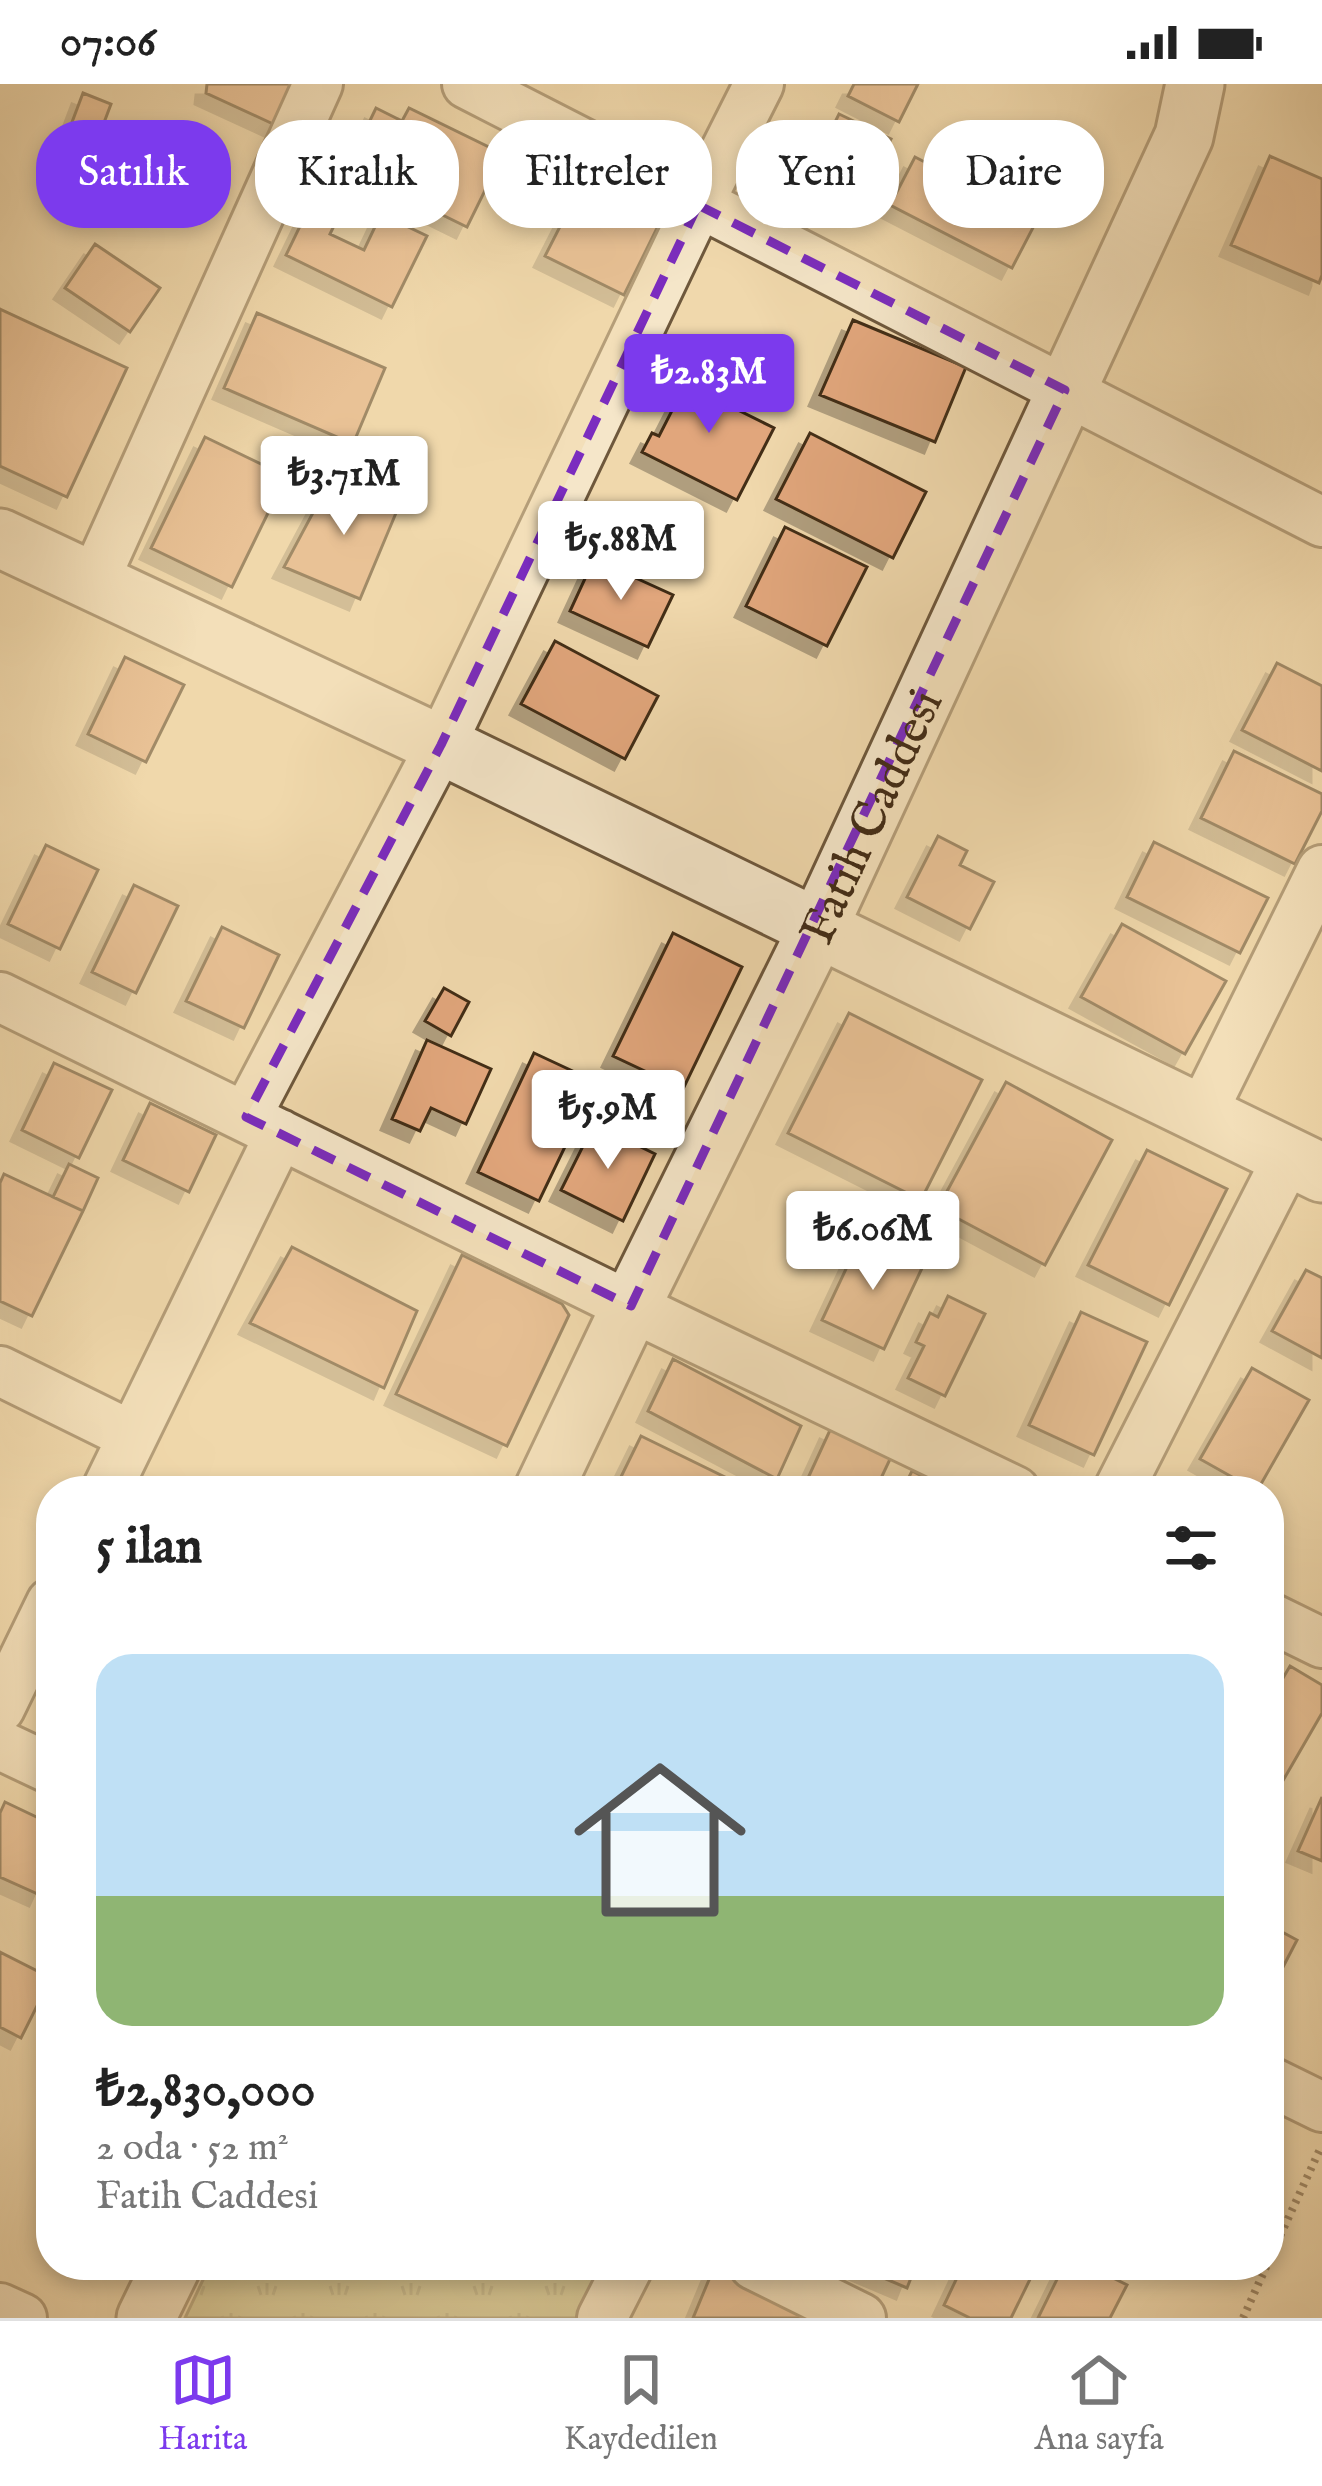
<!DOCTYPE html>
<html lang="tr">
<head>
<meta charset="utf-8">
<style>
	:root { --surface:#fff; --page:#f2f2f2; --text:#222; --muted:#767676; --line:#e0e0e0; --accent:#7c3aed }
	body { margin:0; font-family:"IM FELL English",serif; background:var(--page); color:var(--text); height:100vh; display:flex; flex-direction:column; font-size:45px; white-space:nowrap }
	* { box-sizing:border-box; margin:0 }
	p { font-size:39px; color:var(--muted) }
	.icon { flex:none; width:66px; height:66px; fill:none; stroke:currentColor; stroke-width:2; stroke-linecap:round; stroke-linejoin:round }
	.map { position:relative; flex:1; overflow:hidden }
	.panel { position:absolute; left:36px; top:1392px; width:1248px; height:804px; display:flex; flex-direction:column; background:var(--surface); border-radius:48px; box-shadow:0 6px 18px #0003 }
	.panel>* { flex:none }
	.hud { position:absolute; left:36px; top:36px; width:1251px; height:108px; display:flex; gap:24px }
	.price { position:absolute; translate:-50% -102px; padding:0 27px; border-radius:12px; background:#fff; color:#222; font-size:39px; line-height:78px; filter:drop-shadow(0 3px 6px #0008) }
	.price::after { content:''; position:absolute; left:50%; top:72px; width:36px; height:27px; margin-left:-18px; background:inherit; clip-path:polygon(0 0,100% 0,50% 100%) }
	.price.current { background:var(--accent); color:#fff }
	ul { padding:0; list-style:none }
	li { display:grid; align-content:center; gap:24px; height:636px; padding:0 60px }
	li+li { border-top:3px solid var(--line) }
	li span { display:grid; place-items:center; height:372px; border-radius:36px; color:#555 }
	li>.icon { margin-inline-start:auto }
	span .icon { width:216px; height:216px; fill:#fffc; stroke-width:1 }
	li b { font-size:51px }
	h2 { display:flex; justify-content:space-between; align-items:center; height:144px; padding:0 60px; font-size:51px }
	.tag { padding:0 42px; border-radius:48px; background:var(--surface); box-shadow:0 6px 18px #0003; font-size:42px; line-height:108px }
	.tag.current { background:var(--accent); color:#fff }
	.status { display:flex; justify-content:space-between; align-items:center; height:84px; padding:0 60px; background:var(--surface); direction:ltr }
	.status svg { height:33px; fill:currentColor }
	.menu { display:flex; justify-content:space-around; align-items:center; height:168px; border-top:3px solid var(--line); background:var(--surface); font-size:33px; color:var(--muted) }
	.menu a { display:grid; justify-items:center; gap:6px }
	.menu .current { color:var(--accent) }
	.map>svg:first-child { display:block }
	.grass { fill:url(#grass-tufts); stroke:#82744e; stroke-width:3 }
	.building { fill:#e1a67b; stroke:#432d17; stroke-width:3; filter:url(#shadow) }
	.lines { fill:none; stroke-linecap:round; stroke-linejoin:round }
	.minor-casing { stroke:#6e583c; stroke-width:54 }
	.tertiary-casing { stroke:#6e583c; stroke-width:63 }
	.path { stroke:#432d17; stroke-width:8; stroke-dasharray:3 6; stroke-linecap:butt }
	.minor { stroke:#f5e6c9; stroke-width:48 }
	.tertiary { stroke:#f5e6c9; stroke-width:57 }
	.marked { fill:none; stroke:#7b2cbf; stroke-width:9; stroke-dasharray:24 15; stroke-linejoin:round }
	.labels { text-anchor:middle; stroke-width:9; stroke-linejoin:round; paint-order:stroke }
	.street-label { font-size:48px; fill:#432d17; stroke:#f5e6c9 }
</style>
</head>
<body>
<div class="status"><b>07:06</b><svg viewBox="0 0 49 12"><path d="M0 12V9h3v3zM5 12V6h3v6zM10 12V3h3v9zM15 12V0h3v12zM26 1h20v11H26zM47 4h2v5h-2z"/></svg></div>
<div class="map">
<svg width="1322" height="2234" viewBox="0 0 1322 2234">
	<defs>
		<pattern id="grass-tufts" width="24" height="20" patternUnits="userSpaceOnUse" patternTransform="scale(3)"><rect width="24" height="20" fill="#c1bc84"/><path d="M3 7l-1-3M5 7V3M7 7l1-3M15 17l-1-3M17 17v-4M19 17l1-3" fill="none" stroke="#9e996b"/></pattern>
		<filter id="shadow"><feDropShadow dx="-11" dy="11" stdDeviation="0" flood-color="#0004"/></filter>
	</defs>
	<rect width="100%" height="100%" fill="#f0d8ac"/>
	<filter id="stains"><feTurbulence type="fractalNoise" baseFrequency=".00167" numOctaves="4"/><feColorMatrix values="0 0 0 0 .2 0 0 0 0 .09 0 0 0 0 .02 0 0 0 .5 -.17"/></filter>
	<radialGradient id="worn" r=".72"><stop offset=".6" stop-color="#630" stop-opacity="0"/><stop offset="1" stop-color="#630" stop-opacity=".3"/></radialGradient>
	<path class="grass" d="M210 2181H606L578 2234H185Z"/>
	<path class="building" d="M207 0H304L286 46 206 9Z
		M854 0H918L899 38 848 12Z
		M83 9 111 20 88 81 60 70Z
		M376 24 402 37 409 24 503 70 467 143 347 84Z
		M839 30 891 55 865 108 813 83Z
		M1270 72 1322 95V191L1319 199 1231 161Z
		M915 73 1037 136 1012 184 890 121Z
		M600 106 661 136 624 211 545 172 574 115 592 124Z
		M316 109 343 123 330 150 364 166 381 130 427 152 392 223 286 171Z
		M95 160 160 204 130 248 65 204Z
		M0 225 127 284 67 413 0 382Z
		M257 229 385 284 353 360 224 304Z
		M853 236 966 283 935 358 820 311Z
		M684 278 721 296 712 313 774 344 737 416 642 368 652 349 659 352 681 309 671 304Z
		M810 349 926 408 893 474 776 415Z
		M205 353 286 392 232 503 151 464Z
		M331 395 401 417 360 515 284 483Z
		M785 443 867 483 827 562 746 522Z
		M594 475 673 511 648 563 570 527Z
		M555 557 658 612 625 675 521 620Z
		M125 573 184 601 146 678 88 650Z
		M1277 579 1322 602V687L1242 646Z
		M1234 667 1322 710V727L1295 780 1201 734Z
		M938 752 967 767 960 781 994 798 970 845 907 813Z
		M1154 758 1268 814 1240 869 1127 813Z
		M46 761 98 786 60 865 8 840Z
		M134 801 178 822 136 909 92 888Z
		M1122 840 1226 897 1185 970 1081 913Z
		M222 843 279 871 244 944 186 917Z
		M673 849 742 883 683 1005 613 972Z
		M444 904 469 918 451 952 425 937Z
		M849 929 982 996 921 1116 788 1049Z
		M427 956 491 985 466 1040 431 1024 420 1047 392 1035Z
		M534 969 596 998 539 1117 478 1088Z
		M54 979 112 1006 79 1074 22 1046Z
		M1006 998 1112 1056 1045 1181 938 1124Z
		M150 1019 216 1051 189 1108 123 1076Z
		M594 1040 655 1070 623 1137 561 1106Z
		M1147 1066 1227 1105 1169 1221 1088 1181Z
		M69 1080 98 1094 83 1127 53 1113Z
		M4 1090 83 1127 32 1232 0 1217V1099Z
		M861 1153 923 1182 884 1265 822 1236Z
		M292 1163 417 1227 384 1304 250 1239Z
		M462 1171 562 1220 569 1231 507 1362 396 1310Z
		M1306 1186 1322 1194V1274L1272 1247Z
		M948 1212 985 1230 945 1312 908 1294 924 1262 916 1258 930 1229 938 1233Z
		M1081 1228 1147 1258 1094 1371 1029 1341Z
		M673 1275 801 1342 777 1395 648 1327Z
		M1252 1284 1309 1316 1257 1407 1200 1375Z
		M831 1344 892 1371 875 1407H802Z
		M641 1352 735 1398 731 1407H614Z
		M912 1387 951 1407H902Z
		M1290 1582 1322 1601V1629L1281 1700 1269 1693V1618Z
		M1322 1713V1777L1298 1767Z
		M5 1718 51 1740V1787L40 1811 0 1793V1729Z
		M1269 1841 1297 1856 1269 1910Z
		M0 1868 51 1894 21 1954 0 1943Z
		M715 2181 806 2217 799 2234H693Z
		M853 2181H916L907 2204Z
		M963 2181H1037L1011 2234H970L944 2221Z
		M1064 2181H1087L1127 2201 1110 2234H1038Z"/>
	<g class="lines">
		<g class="minor-casing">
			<path id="minor" d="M467 0 1322 438
				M94 497 318 0
				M0 913 640 1227 1015 1407
				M1201 1031 1322 786
				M246 1033 441 661 698 121 759 0
				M0 1287 132 1352
				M106 1407 280 1050
				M1118 1407 1288 1073
				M1269 1533 1322 1559
				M0 1624 51 1519
				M0 1661 51 1685
				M1269 1997 1322 2023
				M754 2181 861 2234
				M0 2224 22 2234
				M602 2234 629 2181"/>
		</g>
		<g class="tertiary-casing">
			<g id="tertiary">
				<path d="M0 454 441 661 1322 1089"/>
				<path id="s1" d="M543 1407 631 1222 818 844 1184 52 1195 0"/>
				<path d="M146 2234 172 2181"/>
			</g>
		</g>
		<path class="path" d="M1269 2176 1321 2063
			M1243 2234 1267 2181"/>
		<use href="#minor" class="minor"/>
		<use href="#tertiary" class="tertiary"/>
	</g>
	<path d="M0 0H1322V2234H0ZM698 121 1065 306 631 1222 246 1033 441 661Z" fill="#f0d8ac" fill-opacity=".55" fill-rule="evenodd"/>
	<path class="marked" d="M698 121 1065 306 631 1222 246 1033 441 661Z"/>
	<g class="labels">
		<g class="street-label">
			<text dy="17" stroke="none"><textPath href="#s1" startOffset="750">Fatih Caddesi</textPath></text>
		</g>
	</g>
	<rect width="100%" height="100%" filter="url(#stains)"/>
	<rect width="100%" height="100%" fill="url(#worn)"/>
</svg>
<b class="price current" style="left:709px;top:352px">₺2.83M</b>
<b class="price" style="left:344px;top:454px">₺3.71M</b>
<b class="price" style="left:621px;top:519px">₺5.88M</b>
<b class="price" style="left:608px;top:1088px">₺5.9M</b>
<b class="price" style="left:873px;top:1209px">₺6.06M</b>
<div class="hud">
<a class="tag current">Satılık</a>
<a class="tag">Kiralık</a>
<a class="tag">Filtreler</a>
<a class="tag">Yeni</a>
<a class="tag">Daire</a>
</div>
<section class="panel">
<h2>5 ilan<svg class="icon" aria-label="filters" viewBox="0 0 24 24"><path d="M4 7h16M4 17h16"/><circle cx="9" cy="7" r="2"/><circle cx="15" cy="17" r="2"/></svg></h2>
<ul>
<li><span style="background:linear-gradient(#bfe0f5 65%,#8fb573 0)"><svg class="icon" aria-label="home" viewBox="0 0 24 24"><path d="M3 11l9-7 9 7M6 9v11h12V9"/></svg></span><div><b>₺2,830,000</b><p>2 oda · 52 m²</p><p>Fatih Caddesi</p></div></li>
</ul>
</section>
</div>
<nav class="menu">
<a class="current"><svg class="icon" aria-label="map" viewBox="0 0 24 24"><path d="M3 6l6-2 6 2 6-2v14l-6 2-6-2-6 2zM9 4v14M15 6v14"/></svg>Harita</a>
<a><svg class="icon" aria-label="saved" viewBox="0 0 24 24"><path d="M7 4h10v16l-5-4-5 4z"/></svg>Kaydedilen</a>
<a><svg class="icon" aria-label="home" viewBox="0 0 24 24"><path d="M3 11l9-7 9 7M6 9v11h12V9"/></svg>Ana sayfa</a>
</nav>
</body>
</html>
